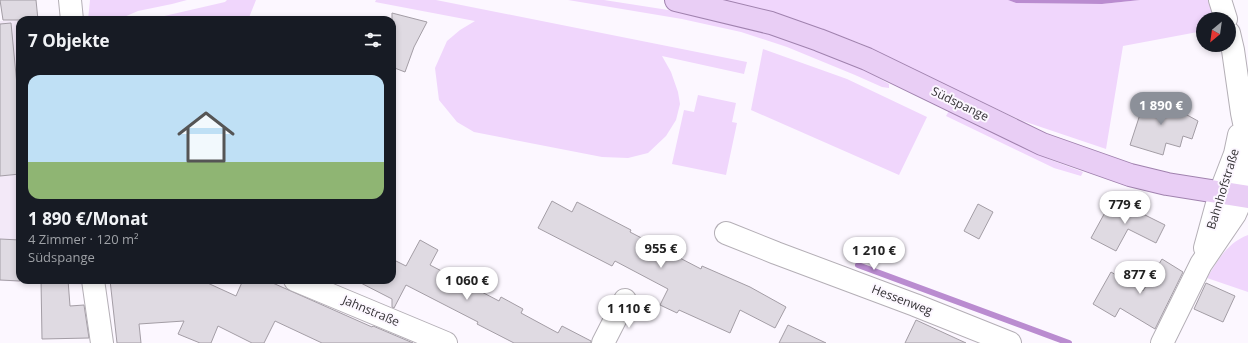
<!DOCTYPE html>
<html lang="de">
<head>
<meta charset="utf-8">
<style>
	:root { --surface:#171b24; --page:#242831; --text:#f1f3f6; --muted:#9ea1a6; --line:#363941; --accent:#8c9099 }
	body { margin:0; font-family:"Open Sans",sans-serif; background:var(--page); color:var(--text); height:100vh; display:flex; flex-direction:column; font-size:15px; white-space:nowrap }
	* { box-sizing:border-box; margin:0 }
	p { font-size:13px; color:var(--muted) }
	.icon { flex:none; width:22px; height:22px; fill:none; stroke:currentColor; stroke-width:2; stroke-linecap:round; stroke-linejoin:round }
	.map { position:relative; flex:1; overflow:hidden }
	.side { position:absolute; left:16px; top:16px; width:380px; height:268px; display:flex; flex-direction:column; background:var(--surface); border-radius:12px; box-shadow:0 2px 6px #0003 }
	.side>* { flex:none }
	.needle { width:26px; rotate:209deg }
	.controls { position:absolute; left:1196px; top:12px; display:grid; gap:8px }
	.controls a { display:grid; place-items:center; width:40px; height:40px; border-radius:50%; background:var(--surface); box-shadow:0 2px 6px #0003; font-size:20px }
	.price { position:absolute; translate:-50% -34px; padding:0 9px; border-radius:14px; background:#fff; color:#222; font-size:13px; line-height:26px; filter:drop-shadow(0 1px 2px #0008) }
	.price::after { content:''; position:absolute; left:50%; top:24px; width:12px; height:9px; margin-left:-6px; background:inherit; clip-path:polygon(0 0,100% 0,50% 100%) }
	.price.active { background:var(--accent); color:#fff }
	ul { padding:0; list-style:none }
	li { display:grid; align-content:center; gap:8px; height:212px; padding:0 12px }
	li+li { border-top:1px solid var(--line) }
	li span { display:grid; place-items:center; height:124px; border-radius:12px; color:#555 }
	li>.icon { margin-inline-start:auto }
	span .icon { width:72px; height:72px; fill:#fffc; stroke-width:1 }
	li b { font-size:17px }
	h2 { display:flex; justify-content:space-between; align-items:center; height:48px; padding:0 12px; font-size:17px }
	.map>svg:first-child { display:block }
	.built { fill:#f3e9f8 }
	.green { fill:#f0d6fc }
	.water { fill:#ba8cd0 }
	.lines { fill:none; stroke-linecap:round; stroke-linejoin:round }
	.stream { stroke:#ba8cd0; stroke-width:6 }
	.building { fill:#dfdae2; stroke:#a39da5 }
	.minor-casing { stroke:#b4afb6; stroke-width:24 }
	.major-casing { stroke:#a082ae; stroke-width:24 }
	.minor { stroke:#fff; stroke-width:22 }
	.major { stroke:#e9cef5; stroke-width:22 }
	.labels { text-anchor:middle; stroke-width:4; stroke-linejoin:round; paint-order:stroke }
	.street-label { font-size:12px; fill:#333134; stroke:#fcf7ff }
</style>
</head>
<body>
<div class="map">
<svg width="1248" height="343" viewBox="0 0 1248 343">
	<rect width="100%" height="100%" fill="#fcf7ff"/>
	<path class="built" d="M69 17 70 20H20V280H92L93 285 0 281V21Z"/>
	<path class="green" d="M90 0H187L172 4 138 11 117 20H88Z
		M227 0H256L248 20H147L225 2Z
		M376 0H436L747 62 744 74 662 56 671 72 678 92 680 104 676 120 666 136 648 153 628 158 602 157 474 132 457 122 439 100 435 68 447 41 460 30 475 21 375 2Z
		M568 0H604L681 12 787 39 857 65 889 84V88L882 87 855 75 787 47 741 32 682 19Z
		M716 0H1008L1016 3 1102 4 1140 0H1210L1214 19H1203V31L1123 46 1106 149 1023 121 946 85 860 43 758 9Z
		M763 49 847 79 927 117 899 175 751 110Z
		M698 95 736 103 732 122 737 123 726 175 672 164 684 110 694 112Z
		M950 109 1051 160 1083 172 1081 176 1054 168 946 116Z
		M1248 235V292L1207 278C1218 260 1227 243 1248 235Z"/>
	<path class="water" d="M1008 0H1140L1102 4 1016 3Z"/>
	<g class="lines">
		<path class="stream" d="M858 265 1069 343"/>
	</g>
	<path class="building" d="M0 0H36L38 20H3Z
		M392 13 427 22 414 47 405 72 392 67Z
		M11 23 20 116V174L0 176V24Z
		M1147 93 1198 121 1192 139 1183 136 1180 147 1166 143 1163 155 1130 145Z
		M1114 196 1138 209 1137 211 1165 225 1156 243 1128 229 1116 251 1091 238Z
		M552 201 572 212 577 202 631 230 630 232 701 269 702 266 750 287 786 307 775 328 740 310 730 333 679 310 677 313 660 305 668 289 615 261 612 266 538 228Z
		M978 204 993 212 979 239 964 231Z
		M0 239 20 240V281L0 280Z
		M420 240 438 250 430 265 499 301 501 297 523 309 521 313 558 333 562 326 591 341V343H514L477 324 478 322 406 285 394 308 392 307V299L355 280H392V259L406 266Z
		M1162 259 1183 272 1155 329 1120 308 1115 317 1093 304 1111 272 1143 291Z
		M41 280H68L70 306 84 305 89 338 42 339Z
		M110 280H201L236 296 243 280H266L372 327 373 326 413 343H322L275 321 264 343H252L218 326 211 343H200L178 334 184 321 139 324 141 343H117Z
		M1206 283 1235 296 1223 322 1194 309Z
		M916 320 966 343H905Z
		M788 325 826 343H779Z"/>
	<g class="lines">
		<g class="minor-casing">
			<path id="minor" d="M70 0 72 20
				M1220 0 1226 19
				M726 233 776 253 915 305 1010 343
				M1205 248 1220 193 1235 154 1239 135
				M93 280 102 343
				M295 280 446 343
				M603 343 625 300
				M1162 343 1201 264 1235 214 1243 196 1247 169V137L1242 113 1233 50 1229 33"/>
		</g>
		<g class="major-casing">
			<path id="major" d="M676 0 771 23 819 40 867 59 1042 144 1130 175 1167 184 1248 197"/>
		</g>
		<use href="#minor" class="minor"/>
		<use href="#major" class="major"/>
	</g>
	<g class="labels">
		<g class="street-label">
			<text transform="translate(960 104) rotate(26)" y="4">Südspange</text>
			<text transform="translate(1223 189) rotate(-73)" y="4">Bahnhofstraße</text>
			<text transform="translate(902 300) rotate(21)" y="4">Hessenweg</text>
			<text transform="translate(371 311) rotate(23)" y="4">Jahnstraße</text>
		</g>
	</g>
</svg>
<div class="controls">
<a><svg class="needle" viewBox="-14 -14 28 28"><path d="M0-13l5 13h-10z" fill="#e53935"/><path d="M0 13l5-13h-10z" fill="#9ea1a6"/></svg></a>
</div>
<b class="price active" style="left:1161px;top:126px">1 890 €</b>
<b class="price" style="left:1125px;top:225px">779 €</b>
<b class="price" style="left:661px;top:269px">955 €</b>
<b class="price" style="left:874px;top:271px">1 210 €</b>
<b class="price" style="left:1140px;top:295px">877 €</b>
<b class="price" style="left:467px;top:301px">1 060 €</b>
<b class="price" style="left:629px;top:329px">1 110 €</b>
<section class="side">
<h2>7 Objekte<svg class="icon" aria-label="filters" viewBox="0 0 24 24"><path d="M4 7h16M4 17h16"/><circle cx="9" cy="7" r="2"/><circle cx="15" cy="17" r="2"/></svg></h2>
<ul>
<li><span style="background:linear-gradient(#bfe0f5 70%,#8fb573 0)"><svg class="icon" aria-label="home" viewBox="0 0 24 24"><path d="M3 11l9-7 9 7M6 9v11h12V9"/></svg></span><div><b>1 890 €/Monat</b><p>4 Zimmer · 120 m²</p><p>Südspange</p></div></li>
</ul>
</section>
</div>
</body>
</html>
